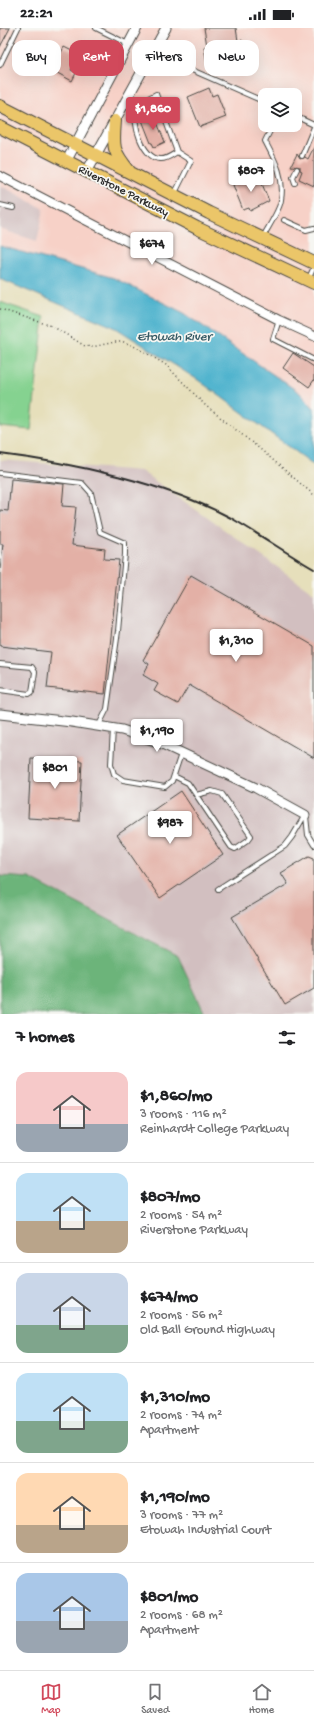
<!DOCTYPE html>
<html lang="en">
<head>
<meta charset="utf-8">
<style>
	:root { --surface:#fff; --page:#f2f2f2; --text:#202124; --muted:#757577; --line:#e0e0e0; --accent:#d1495b }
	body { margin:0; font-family:"Gochi Hand",sans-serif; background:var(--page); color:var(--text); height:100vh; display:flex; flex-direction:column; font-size:15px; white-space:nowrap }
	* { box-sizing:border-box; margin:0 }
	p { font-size:13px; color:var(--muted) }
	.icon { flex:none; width:22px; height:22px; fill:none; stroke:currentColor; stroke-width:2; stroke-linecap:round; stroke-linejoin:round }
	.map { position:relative; height:986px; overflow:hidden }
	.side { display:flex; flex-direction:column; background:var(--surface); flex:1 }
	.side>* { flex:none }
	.guide { position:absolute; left:12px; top:12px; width:290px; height:36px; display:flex; gap:8px }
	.tools { position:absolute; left:258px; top:60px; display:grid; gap:8px }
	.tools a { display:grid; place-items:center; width:44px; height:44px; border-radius:8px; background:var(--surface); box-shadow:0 4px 16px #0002; font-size:20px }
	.price { position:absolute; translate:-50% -34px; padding:0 9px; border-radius:4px; background:#fff; color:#222; font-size:13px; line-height:26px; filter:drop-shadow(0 1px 2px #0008) }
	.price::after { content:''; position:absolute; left:50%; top:24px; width:12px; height:9px; margin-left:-6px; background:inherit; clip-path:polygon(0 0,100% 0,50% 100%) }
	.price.current { background:var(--accent); color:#fff }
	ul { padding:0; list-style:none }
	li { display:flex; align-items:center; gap:12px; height:100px; padding:0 16px }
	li+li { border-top:1px solid var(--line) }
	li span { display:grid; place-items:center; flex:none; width:112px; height:80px; border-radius:12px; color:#555 }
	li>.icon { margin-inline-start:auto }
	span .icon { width:48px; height:48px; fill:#fffc; stroke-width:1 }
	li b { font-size:17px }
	h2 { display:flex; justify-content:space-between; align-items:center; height:48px; padding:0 16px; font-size:17px }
	.chip { padding:0 14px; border-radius:12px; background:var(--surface); box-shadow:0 4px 16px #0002; font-size:14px; line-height:36px }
	.chip.current { background:var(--accent); color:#fff }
	.status { display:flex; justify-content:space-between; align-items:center; height:28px; padding:0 20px; background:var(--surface); direction:ltr }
	.status svg { height:11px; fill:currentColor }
	.tabs { display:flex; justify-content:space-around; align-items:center; height:56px; border-top:1px solid var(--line); background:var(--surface); font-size:11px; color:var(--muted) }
	.tabs a { display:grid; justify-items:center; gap:2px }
	.tabs .current { color:var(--accent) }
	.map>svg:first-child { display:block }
	.built { fill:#f7d1c7; fill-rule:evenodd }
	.industrial { fill:#d2bfc0 }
	.green { fill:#85d290; stroke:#587e5e }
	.forest { fill:#6cb47a; stroke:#4c7052 }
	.water { fill:#4eb2cd; stroke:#3c6e7c }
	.building { fill:#e3b0a6 }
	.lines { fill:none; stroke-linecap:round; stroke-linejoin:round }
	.service-casing { stroke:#474641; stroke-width:6 }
	.minor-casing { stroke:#474641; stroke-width:10 }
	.tertiary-casing { stroke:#474641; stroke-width:11 }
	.primary-casing { stroke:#474641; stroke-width:14 }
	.path { stroke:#474641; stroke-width:1.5; stroke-dasharray:1 3; stroke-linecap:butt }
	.service { stroke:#fff; stroke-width:4 }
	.minor { stroke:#fff; stroke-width:8 }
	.tertiary { stroke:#fff; stroke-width:9 }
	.primary { stroke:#ebc669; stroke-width:12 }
	.rail { stroke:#2b2b2b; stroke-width:2 }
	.labels { text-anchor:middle; stroke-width:3.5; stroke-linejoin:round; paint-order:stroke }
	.street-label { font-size:12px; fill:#2b2b2b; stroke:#f6f6f2 }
	.water-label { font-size:13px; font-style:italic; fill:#375a64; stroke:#f6f6f2 }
</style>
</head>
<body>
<div class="status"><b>22:21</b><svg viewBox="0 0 49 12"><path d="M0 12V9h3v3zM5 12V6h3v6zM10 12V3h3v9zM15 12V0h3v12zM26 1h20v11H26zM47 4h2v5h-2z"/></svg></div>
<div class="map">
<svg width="314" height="986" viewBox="0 0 314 986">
	<rect width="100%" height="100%" fill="#f6f6f2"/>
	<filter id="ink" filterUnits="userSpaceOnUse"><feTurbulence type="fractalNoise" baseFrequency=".025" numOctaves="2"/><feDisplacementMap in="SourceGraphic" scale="8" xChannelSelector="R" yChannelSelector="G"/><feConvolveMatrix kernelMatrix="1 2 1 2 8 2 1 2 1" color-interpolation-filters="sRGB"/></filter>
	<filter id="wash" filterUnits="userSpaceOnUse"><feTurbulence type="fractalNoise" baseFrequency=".012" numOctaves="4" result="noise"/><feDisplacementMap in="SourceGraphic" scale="16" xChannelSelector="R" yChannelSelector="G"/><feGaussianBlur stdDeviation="0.9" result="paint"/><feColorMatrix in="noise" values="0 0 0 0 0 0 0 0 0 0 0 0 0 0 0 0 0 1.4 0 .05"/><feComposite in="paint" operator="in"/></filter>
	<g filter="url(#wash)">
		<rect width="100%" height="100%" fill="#e6dfbb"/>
		<path class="built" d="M0 0H314V415L0 226ZM265 67H295V97H265Z"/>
		<path class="industrial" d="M0 157 44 181 37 213 0 201Z
			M0 432 141 443 314 565V986H205L178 928 29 850 0 848Z"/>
		<path class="green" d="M0 274 44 289 31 402 0 399Z"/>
		<path class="forest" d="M0 848 29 850 178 928 205 986H0Z"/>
		<path class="water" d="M0 218 114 250 184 285 300 365 314 380V437L198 352 116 300 0 251Z"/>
		<g id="blocks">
			<path class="building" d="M0 0H10L0 19Z
				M204 0H236L238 13 242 12 245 30 242 31 243 36 219 40 210 35H207L204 19 207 18Z
				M64 19 78 26 71 42 76 45 72 53 52 42Z
				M209 60 212 68 217 66 226 89 200 99 188 69Z
				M154 87 165 114 154 119 152 115H151L142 92Z
				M314 119V158L299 151 302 143 300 142V139L291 138 297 126 300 131 305 129 308 131Z
				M258 146 269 173 250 183 249 180 243 182 233 157Z
				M293 325 314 339V352L309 359 283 340Z
				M11 451 64 456 62 478 76 479 72 517 105 521 104 531 119 532 105 666 47 660 51 624 0 618V542L3 516H0V482L8 483Z
				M191 547 314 618V730L189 657 178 676 154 663 158 656 143 647 149 636 143 632Z
				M31 730 82 733 79 793 28 790Z
				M181 763 223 827 160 870 117 807Z
				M309 828 314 830V960L285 977 232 889 288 856 281 845Z"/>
		</g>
	</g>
	<g filter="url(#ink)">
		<use href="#blocks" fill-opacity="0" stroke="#474641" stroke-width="1"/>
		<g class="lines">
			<g class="service-casing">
				<path id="service" d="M96 0 128 16
					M153 25 265 74
					M0 37 18 0
					M295 88 314 97
					M302 128 314 99
					M295 155 293 149 297 141
					M175 165 191 133 177 124 156 66C149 70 140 73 137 81 131 94 143 131 160 131 166 132 172 127 177 124
					M0 177 13 180
					M284 192 306 202 314 200
					M263 209C268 199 280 182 281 172 285 150 275 132 265 113L273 97
					M308 252 314 239
					M279 292 273 311 314 332
					M0 445 82 455 91 465 100 504 125 515V526L118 603 107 681 99 697
					M0 636 32 639 35 644 32 664 29 666 0 662
					M113 701 111 736 114 746 123 752 165 759 172 753 181 726
					M174 748 188 755 231 819 235 821 248 812 251 808 222 766 212 763 196 767
					M306 788 308 807 314 817
					M218 861 285 818 292 809 305 787"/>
			</g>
			<g class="minor-casing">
				<path id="minor" d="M0 148 279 292 314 308"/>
			</g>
			<g class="tertiary-casing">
				<path id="tertiary" d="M67 132 137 0
					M87 143 166 0
					M0 686 72 694 122 702 158 714 256 760 305 787"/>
			</g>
			<g class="primary-casing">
				<path id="primary" d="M0 78 209 185 314 235
					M115 93C113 119 112 122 129 143
					M0 99 197 200 314 255"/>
			</g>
			<path class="path" d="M0 281 52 298 85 318 92 319 115 314H124L138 320 166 337 206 378 260 421 314 467"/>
			<use href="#service" class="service"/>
			<use href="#minor" class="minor"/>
			<use href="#tertiary" class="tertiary"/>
			<use href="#primary" class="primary"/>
			<path class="rail" d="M0 426C74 435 165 455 231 490 259 506 286 525 314 541"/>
		</g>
	</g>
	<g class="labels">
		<g class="street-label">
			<text transform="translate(124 162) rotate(27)" y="4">Riverstone Parkway</text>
		</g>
		<g class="water-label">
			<text x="174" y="312">Etowah River</text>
		</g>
	</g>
</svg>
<div class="tools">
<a><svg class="icon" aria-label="layers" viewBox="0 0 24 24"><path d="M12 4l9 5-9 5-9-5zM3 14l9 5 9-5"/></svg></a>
</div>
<b class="price current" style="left:153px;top:103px">$1,860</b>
<b class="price" style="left:251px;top:165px">$807</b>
<b class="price" style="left:152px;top:238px">$674</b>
<b class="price" style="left:236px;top:635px">$1,310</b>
<b class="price" style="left:157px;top:725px">$1,190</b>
<b class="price" style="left:55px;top:762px">$801</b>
<b class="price" style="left:170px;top:817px">$987</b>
<div class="guide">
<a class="chip">Buy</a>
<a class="chip current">Rent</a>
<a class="chip">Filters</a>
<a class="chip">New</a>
</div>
</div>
<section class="side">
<h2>7 homes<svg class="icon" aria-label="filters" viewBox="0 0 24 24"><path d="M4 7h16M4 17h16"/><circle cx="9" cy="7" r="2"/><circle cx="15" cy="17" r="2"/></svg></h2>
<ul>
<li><span style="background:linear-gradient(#f6c9c9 65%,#9aa5b1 0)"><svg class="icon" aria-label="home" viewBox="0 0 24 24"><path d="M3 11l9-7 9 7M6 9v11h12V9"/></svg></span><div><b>$1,860/mo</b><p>3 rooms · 116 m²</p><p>Reinhardt College Parkway</p></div></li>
<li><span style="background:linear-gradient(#bfe0f5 60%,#b9a48a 0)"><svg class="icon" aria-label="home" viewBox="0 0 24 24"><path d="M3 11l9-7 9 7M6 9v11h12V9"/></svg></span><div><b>$807/mo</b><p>2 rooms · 54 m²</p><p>Riverstone Parkway</p></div></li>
<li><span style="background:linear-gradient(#c9d6e8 65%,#7fa58c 0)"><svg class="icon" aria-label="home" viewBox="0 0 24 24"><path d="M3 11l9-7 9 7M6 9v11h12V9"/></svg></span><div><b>$674/mo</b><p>2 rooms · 56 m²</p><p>Old Ball Ground Highway</p></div></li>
<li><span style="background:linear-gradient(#bfe0f5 60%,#7fa58c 0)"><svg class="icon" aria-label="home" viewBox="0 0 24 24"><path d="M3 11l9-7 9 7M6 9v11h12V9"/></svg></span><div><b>$1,310/mo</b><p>2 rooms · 74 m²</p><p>Apartment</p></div></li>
<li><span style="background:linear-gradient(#ffd9b3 65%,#b9a48a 0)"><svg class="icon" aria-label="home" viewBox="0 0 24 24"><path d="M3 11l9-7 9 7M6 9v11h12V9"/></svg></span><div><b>$1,190/mo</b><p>3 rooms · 77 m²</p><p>Etowah Industrial Court</p></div></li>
<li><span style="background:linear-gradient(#a9c7e8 60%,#9aa5b1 0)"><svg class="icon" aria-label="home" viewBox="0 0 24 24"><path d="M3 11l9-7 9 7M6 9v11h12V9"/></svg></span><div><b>$801/mo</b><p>2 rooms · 68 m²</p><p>Apartment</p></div></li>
</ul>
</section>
<nav class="tabs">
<a class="current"><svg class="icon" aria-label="map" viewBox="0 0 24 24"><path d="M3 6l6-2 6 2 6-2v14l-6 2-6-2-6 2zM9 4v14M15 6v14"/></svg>Map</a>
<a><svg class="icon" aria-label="saved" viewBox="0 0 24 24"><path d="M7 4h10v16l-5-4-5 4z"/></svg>Saved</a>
<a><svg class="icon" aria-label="home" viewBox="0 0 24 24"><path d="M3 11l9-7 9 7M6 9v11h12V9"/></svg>Home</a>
</nav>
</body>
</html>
